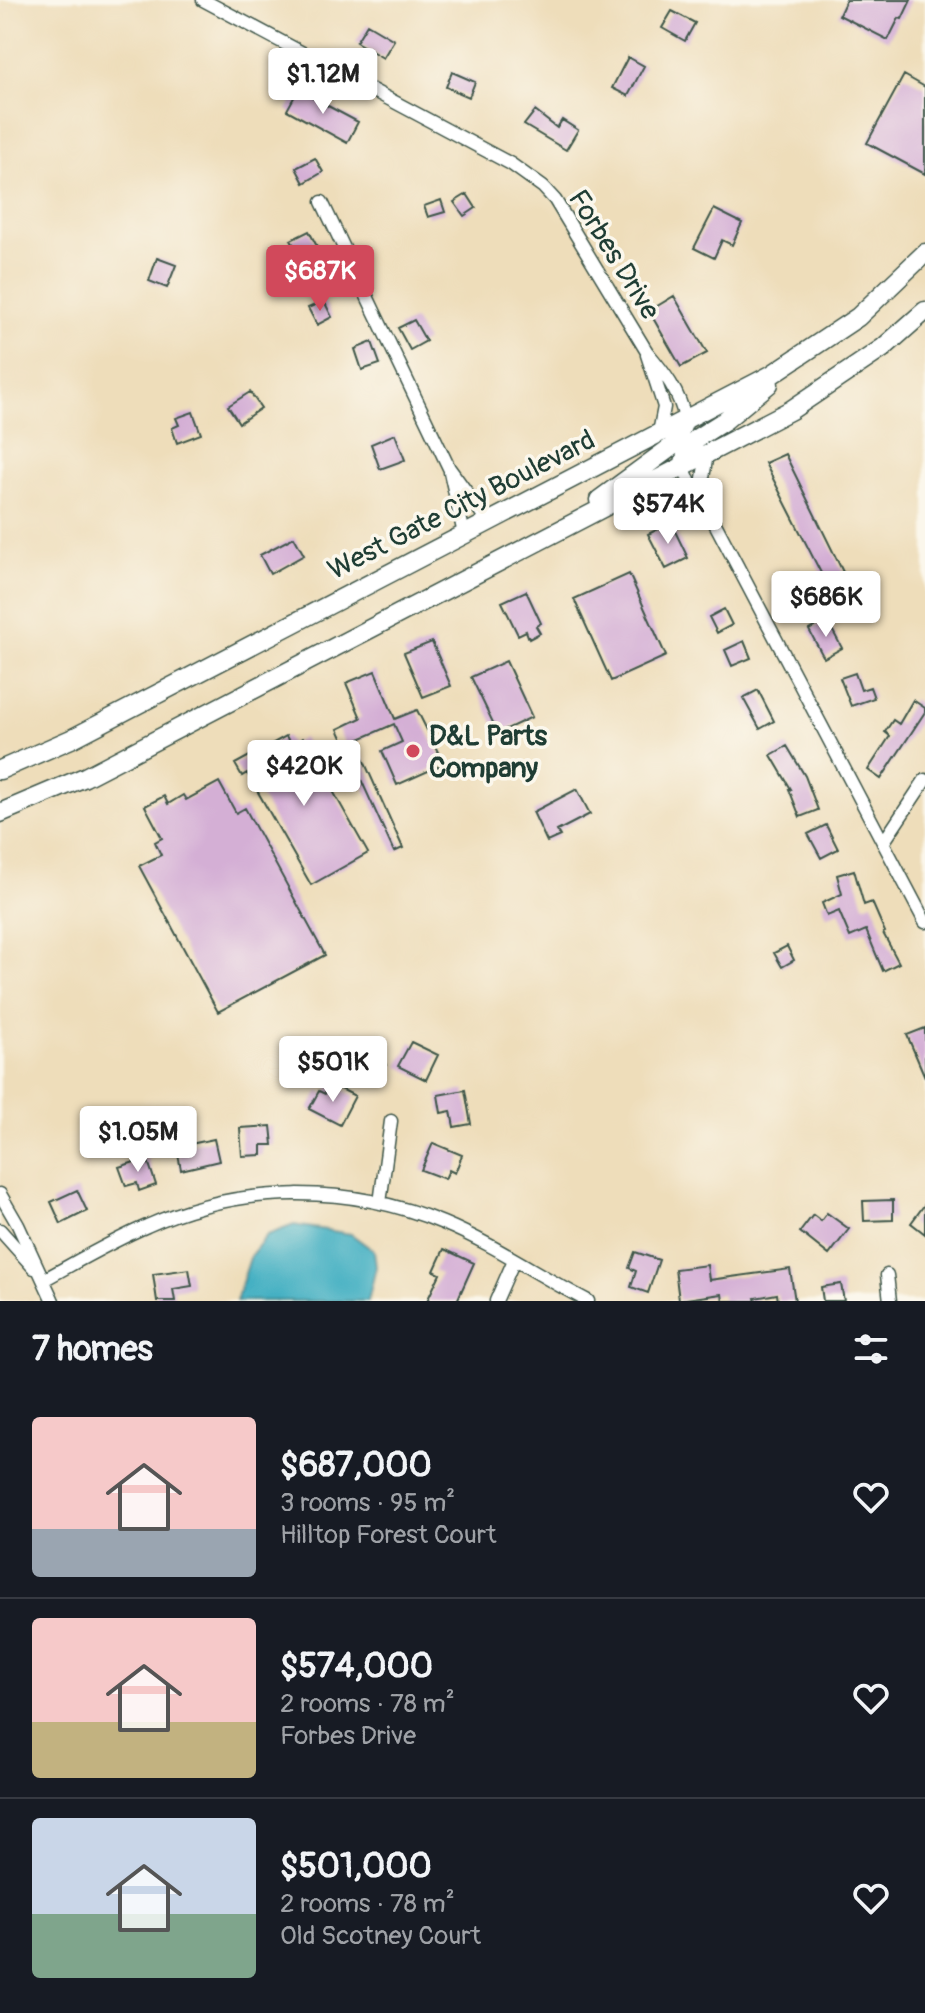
<!DOCTYPE html>
<html lang="en">
<head>
<meta charset="utf-8">
<style>
	:root { --surface:#171b24; --page:#20242c; --text:#f1f3f6; --muted:#9ea1a6; --line:#363941; --accent:#d1495b }
	body { margin:0; font-family:Pangolin,sans-serif; background:var(--page); color:var(--text); height:100vh; display:flex; flex-direction:column; font-size:30px; white-space:nowrap }
	* { box-sizing:border-box; margin:0 }
	p { font-size:26px; color:var(--muted) }
	.icon { flex:none; width:44px; height:44px; fill:none; stroke:currentColor; stroke-width:2; stroke-linecap:round; stroke-linejoin:round }
	.map { position:relative; height:1301px; overflow:hidden }
	.details { display:flex; flex-direction:column; background:var(--surface); flex:1 }
	.details>* { flex:none }
	.price { position:absolute; translate:-50% -68px; padding:0 18px; border-radius:8px; background:#fff; color:#222; font-size:26px; line-height:52px; filter:drop-shadow(0 2px 4px #0008) }
	.price::after { content:''; position:absolute; left:50%; top:48px; width:24px; height:18px; margin-left:-12px; background:inherit; clip-path:polygon(0 0,100% 0,50% 100%) }
	.price.current { background:var(--accent); color:#fff }
	ul { padding:0; list-style:none }
	li { display:flex; align-items:center; gap:24px; height:200px; padding:0 32px }
	li+li { border-top:2px solid var(--line) }
	li span { display:grid; place-items:center; flex:none; width:224px; height:160px; border-radius:8px; color:#555 }
	li>.icon { margin-inline-start:auto }
	span .icon { width:96px; height:96px; fill:#fffc; stroke-width:1 }
	li b { font-size:34px }
	h2 { display:flex; justify-content:space-between; align-items:center; height:96px; padding:0 32px; font-size:34px }
	.map>svg:first-child { display:block }
	.water { fill:#44b0c3; stroke:#32767c; stroke-width:2 }
	.building { fill:#d4afd5 }
	.lines { fill:none; stroke-linecap:round; stroke-linejoin:round }
	.street-casing { stroke:#3e5548; stroke-width:15 }
	.primary-casing { stroke:#3e5548; stroke-width:21 }
	.street { stroke:#fff; stroke-width:12 }
	.primary { stroke:#fff; stroke-width:18 }
	.poi-dot { fill:#d1495b; stroke:#fbf7ec; stroke-width:3 }
	.labels { text-anchor:middle; stroke-width:7; stroke-linejoin:round; paint-order:stroke }
	.street-label { font-size:28px; fill:#1f3d34; stroke:#fbf7ec }
	.poi-label { font-size:28px; font-weight:bold; fill:#1f3d34; stroke:#fbf7ec; text-anchor:start }
</style>
</head>
<body>
<div class="map">
<svg width="925" height="1301" viewBox="0 0 925 1301">
	<rect width="100%" height="100%" fill="#fbf7ec"/>
	<filter id="ink" filterUnits="userSpaceOnUse"><feTurbulence type="fractalNoise" baseFrequency=".0125" numOctaves="2"/><feDisplacementMap in="SourceGraphic" scale="16" xChannelSelector="R" yChannelSelector="G"/><feConvolveMatrix kernelMatrix="1 2 1 2 8 2 1 2 1" color-interpolation-filters="sRGB"/></filter>
	<filter id="wash" filterUnits="userSpaceOnUse"><feTurbulence type="fractalNoise" baseFrequency=".006" numOctaves="4" result="noise"/><feDisplacementMap in="SourceGraphic" scale="32" xChannelSelector="R" yChannelSelector="G"/><feGaussianBlur stdDeviation="1.8" result="paint"/><feColorMatrix in="noise" values="0 0 0 0 0 0 0 0 0 0 0 0 0 0 0 0 0 1.4 0 .05"/><feComposite in="paint" operator="in"/></filter>
	<g filter="url(#wash)">
		<rect width="100%" height="100%" fill="#eeddba"/>
		<path class="water" d="M294 1225 351 1234 374 1251 376 1267 368 1301H236L251 1255 267 1235Z"/>
		<g id="blocks">
			<path class="building" d="M846 0H911L902 19 899 18 888 40 839 15Z
				M672 11 695 23 685 41 662 28Z
				M367 24 394 40 383 58 356 42Z
				M628 57 644 66 628 96 612 88Z
				M452 72 475 82 469 97 446 87Z
				M904 75 925 87V174L867 143Z
				M298 90 358 122 347 143 287 110Z
				M535 111 557 128 562 120 578 130 566 150 524 125Z
				M315 158 323 172 304 183 296 168Z
				M467 194 476 208 464 216 454 202Z
				M441 200 445 212 428 217 424 206Z
				M714 209 742 223 732 245 722 240 714 258 694 248Z
				M309 231 323 258 305 267 291 240Z
				M157 258 176 265 167 288 149 281Z
				M674 296 707 353 681 367 649 311Z
				M324 301 332 317 317 325 308 308Z
				M414 320 426 341 410 350 398 328Z
				M372 342 380 364 362 370 355 349Z
				M250 392 261 408 239 423 228 406Z
				M193 412 201 434 177 443 172 428 179 425 176 418Z
				M395 434 405 460 380 469 371 444Z
				M785 454 843 572 825 581 765 463Z
				M671 523 688 558 666 569 648 534Z
				M294 537 304 555 270 574 260 555Z
				M629 574 666 656 611 681 574 599Z
				M526 591 541 623 536 626 540 633 529 639 526 631 518 635 502 602Z
				M724 609 732 625 717 633 709 617Z
				M827 620 842 648 824 658 809 630Z
				M744 641 751 658 732 666 725 650Z
				M432 642 451 686 423 697 404 653Z
				M506 661 532 717 498 733 471 677Z
				M375 671 395 719 417 710 444 764 397 785 382 751 402 742 394 724 355 741 403 848 394 852 338 729 361 718 346 683Z
				M855 673 861 690 870 687 874 698 851 706 840 678Z
				M758 690 774 721 760 729 743 698Z
				M913 700 925 708V712L881 779 868 770 890 736 885 732 893 720 899 724Z
				M286 736 291 745 303 738 368 853 311 885 247 773 242 776 235 764Z
				M787 746 805 776 818 810 800 817 789 789H791L771 755Z
				M219 782 236 813 245 808 325 955 218 1012 139 866 161 855 155 842 162 838 145 806 164 796 168 804 183 795 186 800Z
				M577 789 590 814 557 831 560 836 547 842 533 812Z
				M826 825 838 849 821 858 808 834Z
				M854 870 864 905 872 902 885 932 883 933 899 963 883 971 866 930 850 937 839 911 827 916 822 903 842 894 837 875Z
				M787 946 794 960 782 967 774 953Z
				M925 1028V1077L907 1035Z
				M411 1042 438 1055 426 1080 398 1066Z
				M378 1045 386 1065 357 1077 348 1057Z
				M331 1084 355 1096 340 1125 309 1109 319 1091 325 1094Z
				M465 1090 471 1124 454 1127 451 1111 441 1113 438 1095Z
				M271 1126 273 1145H262V1155L242 1156 240 1128Z
				M214 1139 219 1161 181 1170 178 1154 188 1152 186 1145Z
				M433 1143 462 1155 455 1173 449 1170 445 1179 421 1170Z
				M147 1158 156 1185 139 1191 137 1183 126 1186 119 1167Z
				M77 1190 87 1211 61 1224 51 1202Z
				M893 1200V1220L864 1221 863 1201Z
				M925 1204V1234L911 1223Z
				M827 1213 849 1229 829 1255 800 1232 813 1215 821 1221Z
				M444 1249 474 1263 457 1301H427L440 1274 434 1271Z
				M635 1252 659 1260 648 1293 631 1287 636 1271 629 1268Z
				M707 1265 709 1280 790 1269 795 1301H778L777 1294 755 1298 756 1301H723L722 1294 679 1300 675 1269Z
				M189 1269 192 1286 173 1289 175 1301H157L153 1274Z
				M841 1284 844 1301H823L821 1287Z"/>
		</g>
	</g>
	<g filter="url(#ink)">
		<use href="#blocks" fill-opacity="0" stroke="#3e5548" stroke-width="2"/>
		<g class="lines">
			<g class="street-casing">
				<path id="street" d="M203 0 511 164 543 187 555 200 647 352C664 372 680 393 685 419
					M322 202 449 468 488 522
					M647 355 664 407 659 433
					M707 454 703 478 711 516
					M683 466 699 504 711 516 925 922
					M450 472 464 534
					M883 843 925 780
					M0 1194 18 1225 53 1301
					M380 1203 391 1121
					M0 1230 34 1268
					M887 1275 890 1301
					M45 1279C78 1261 112 1241 147 1226 239 1184 350 1184 443 1223 494 1244 539 1276 588 1301
					M496 1301 514 1260"/>
			</g>
			<g class="primary-casing">
				<path id="primary" d="M683 466 688 449 697 438 724 421 769 384
					M599 500 674 445 685 419
					M0 770 71 739 771 375 858 317 925 253
					M0 813 85 777 791 410 883 348 925 311"/>
			</g>
			<use href="#street" class="street"/>
			<use href="#primary" class="primary"/>
		</g>
	</g>
	<circle class="poi-dot" cx="413" cy="751" r="8"/>
	<g class="labels">
		<g class="street-label">
			<text transform="translate(615 254) rotate(58)" y="10">Forbes Drive</text>
			<text transform="translate(461 504) rotate(-27)" y="10">West Gate City Boulevard</text>
		</g>
		<g class="poi-label">
			<text x="429" y="745">D&amp;L Parts<tspan x="429" dy="32">Company</tspan></text>
		</g>
	</g>
</svg>
<b class="price" style="left:323px;top:116px">$1.12M</b>
<b class="price current" style="left:320px;top:313px">$687K</b>
<b class="price" style="left:668px;top:546px">$574K</b>
<b class="price" style="left:826px;top:639px">$686K</b>
<b class="price" style="left:304px;top:808px">$420K</b>
<b class="price" style="left:333px;top:1104px">$501K</b>
<b class="price" style="left:138px;top:1174px">$1.05M</b>
</div>
<section class="details">
<h2>7 homes<svg class="icon" aria-label="filters" viewBox="0 0 24 24"><path d="M4 7h16M4 17h16"/><circle cx="9" cy="7" r="2"/><circle cx="15" cy="17" r="2"/></svg></h2>
<ul>
<li><span style="background:linear-gradient(#f6c9c9 70%,#9aa5b1 0)"><svg class="icon" aria-label="home" viewBox="0 0 24 24"><path d="M3 11l9-7 9 7M6 9v11h12V9"/></svg></span><div><b>$687,000</b><p>3 rooms · 95 m²</p><p>Hilltop Forest Court</p></div><svg class="icon" aria-label="heart" viewBox="0 0 24 24"><path d="M12 20l-8-8c-3-5 5-10 8-4 3-6 11-1 8 4z"/></svg></li>
<li><span style="background:linear-gradient(#f6c9c9 65%,#c2b280 0)"><svg class="icon" aria-label="home" viewBox="0 0 24 24"><path d="M3 11l9-7 9 7M6 9v11h12V9"/></svg></span><div><b>$574,000</b><p>2 rooms · 78 m²</p><p>Forbes Drive</p></div><svg class="icon" aria-label="heart" viewBox="0 0 24 24"><path d="M12 20l-8-8c-3-5 5-10 8-4 3-6 11-1 8 4z"/></svg></li>
<li><span style="background:linear-gradient(#c9d6e8 60%,#7fa58c 0)"><svg class="icon" aria-label="home" viewBox="0 0 24 24"><path d="M3 11l9-7 9 7M6 9v11h12V9"/></svg></span><div><b>$501,000</b><p>2 rooms · 78 m²</p><p>Old Scotney Court</p></div><svg class="icon" aria-label="heart" viewBox="0 0 24 24"><path d="M12 20l-8-8c-3-5 5-10 8-4 3-6 11-1 8 4z"/></svg></li>
</ul>
</section>
</body>
</html>
